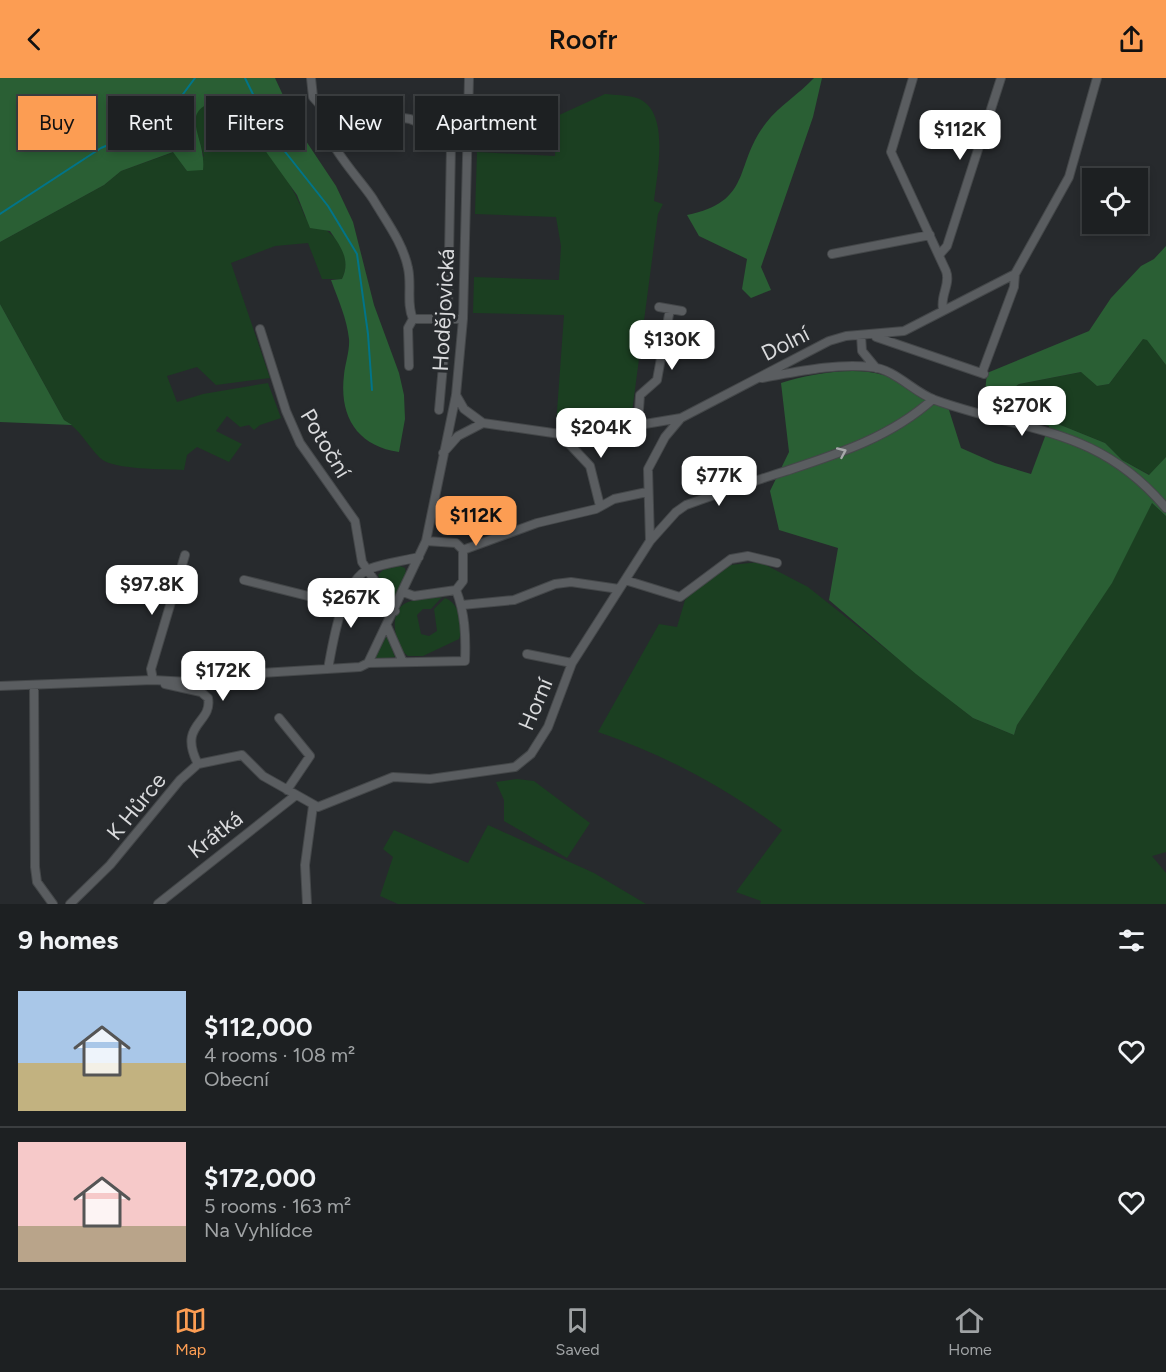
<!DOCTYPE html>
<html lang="en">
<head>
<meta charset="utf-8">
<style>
	:root { --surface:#1d2022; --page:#2a2d2f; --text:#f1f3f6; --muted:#a0a3a5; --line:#3b3e40; --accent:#fc9d53 }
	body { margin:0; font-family:Figtree,sans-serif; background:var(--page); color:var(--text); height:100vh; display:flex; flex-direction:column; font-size:22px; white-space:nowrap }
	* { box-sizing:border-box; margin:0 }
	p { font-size:20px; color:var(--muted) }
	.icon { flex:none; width:33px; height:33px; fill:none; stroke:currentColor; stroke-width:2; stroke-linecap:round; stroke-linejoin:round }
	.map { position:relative; height:826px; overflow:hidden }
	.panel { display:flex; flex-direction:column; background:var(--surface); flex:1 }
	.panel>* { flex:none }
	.hud { position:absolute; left:18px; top:18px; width:600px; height:54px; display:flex; gap:12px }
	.buttons { position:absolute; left:1082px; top:90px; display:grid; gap:12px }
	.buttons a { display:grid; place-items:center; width:66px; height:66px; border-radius:0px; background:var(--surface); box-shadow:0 3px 9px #0003,0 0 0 2px var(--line); font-size:30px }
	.price { position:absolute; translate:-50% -51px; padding:0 14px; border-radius:12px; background:#fff; color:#222; font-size:20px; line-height:39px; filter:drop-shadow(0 2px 3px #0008) }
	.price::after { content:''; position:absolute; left:50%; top:36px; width:18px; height:14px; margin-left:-9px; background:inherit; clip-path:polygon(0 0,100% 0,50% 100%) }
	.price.active { background:var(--accent); color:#111 }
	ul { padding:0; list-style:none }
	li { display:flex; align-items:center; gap:18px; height:150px; padding:0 18px }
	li+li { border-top:2px solid var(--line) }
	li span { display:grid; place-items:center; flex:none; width:168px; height:120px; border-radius:0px; color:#555 }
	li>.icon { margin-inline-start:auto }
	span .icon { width:72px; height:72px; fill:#fffc; stroke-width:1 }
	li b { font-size:26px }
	h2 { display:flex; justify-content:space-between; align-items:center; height:72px; padding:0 18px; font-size:26px }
	.chip { padding:0 21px; border-radius:0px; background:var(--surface); box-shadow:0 3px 9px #0003,0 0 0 2px var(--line); font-size:21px; line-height:54px }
	.chip.active { background:var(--accent); color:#111 }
	header { display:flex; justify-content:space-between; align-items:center; height:78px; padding:0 18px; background:var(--accent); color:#111; font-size:27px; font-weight:600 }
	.tabs { display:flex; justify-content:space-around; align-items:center; height:84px; border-top:2px solid var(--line); background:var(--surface); font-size:16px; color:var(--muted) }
	.tabs a { display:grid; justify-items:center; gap:3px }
	.tabs .active { color:var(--accent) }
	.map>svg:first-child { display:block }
	.green { fill:#1b3f21 }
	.forest { fill:#2a5f34 }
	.water { fill:#027488 }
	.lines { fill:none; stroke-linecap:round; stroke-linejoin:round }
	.stream { stroke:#027488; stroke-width:2 }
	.minor-casing { stroke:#444749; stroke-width:10 }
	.minor { stroke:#5a5d60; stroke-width:8 }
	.oneway { stroke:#a6a8aa }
	.labels { text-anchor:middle; stroke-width:6; stroke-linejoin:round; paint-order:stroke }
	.street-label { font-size:22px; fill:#d9dadc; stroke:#272a2d }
</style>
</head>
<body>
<header><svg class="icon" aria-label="back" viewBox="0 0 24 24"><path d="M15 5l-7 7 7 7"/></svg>Roofr<svg class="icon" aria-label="share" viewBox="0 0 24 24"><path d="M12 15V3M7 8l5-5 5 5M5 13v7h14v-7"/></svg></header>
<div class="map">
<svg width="1166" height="826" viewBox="0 0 1166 826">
	<rect width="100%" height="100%" fill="#272a2d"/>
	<path class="green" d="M605 16C615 17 627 17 637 20 671 32 657 96 654 123L663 126 658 136 631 342 556 347 564 237 473 235 474 199 559 202 561 168 556 139 475 136 477 74 555 78 557 38Z
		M226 20 237 28V40C264 69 292 101 305 139 329 152 356 170 342 201H322L308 165 275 168 231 185 270 300 216 307 197 289 167 298 177 324 203 316 268 305 281 340 260 347 254 352 249 347 240 349 227 338 216 353 242 366 229 384 197 369 187 377 184 392C165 391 112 392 100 380 87 367 80 351 64 342L0 226V164L104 107 121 93 174 74 187 93 204 78C195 45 183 29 226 20Z
		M1143 261H1147L1166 287V379L1150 397 1122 382 1105 365 1006 325 1009 313 1019 306 1082 294 1097 308 1109 306Z
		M1152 425 1166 438V774L1152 778 1166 795V826H760L761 823 736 814 782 752C727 710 663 676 598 654L659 546 677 549 685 522 699 508 730 487 760 484 808 509 973 640 1014 657 1017 647Z
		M400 488 405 490 406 495 396 517 389 519 386 517 378 497 383 492Z
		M442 519 431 531H423L417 537 421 556 429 558 437 553 434 531 445 520C459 525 465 547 459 561L423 578H408C395 569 388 536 404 526 414 520 430 521 442 519Z
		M387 558 395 579 375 582 374 579Z
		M517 701 534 703 590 745 567 780 504 743V722L496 704Z
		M488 747 594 795 646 826H398L380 818 393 779 383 771 394 752 468 785Z"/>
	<path class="forest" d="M0 0H275L300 54 336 108 353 144 374 227 399 295 404 317 405 341 399 374C357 368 339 338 344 297 345 286 350 272 349 261 347 241 338 221 331 202L342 201C351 182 341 169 330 153L310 150 297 117 259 64 237 40V28L226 20C172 32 207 56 203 92L187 93 173 74 121 93 104 107 0 164Z
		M814 0H822L813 39 761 189 771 212 751 220 742 211 747 181 699 158 687 137C754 123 733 87 766 45 779 28 799 16 814 0Z
		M1166 168V287L1147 262 1143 261 1109 306 1097 308 1081 294 1019 306 1009 313 1006 325 1105 365 1122 382 1149 397 1166 379V438L1152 425 1112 505 1017 647 1014 657 973 640 916 596 829 522 838 470 779 452 770 413 789 374 781 305C808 296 855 288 883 297 905 303 929 321 949 332L961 370 995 385 1031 396 1049 348 983 332 987 295 1089 253 1111 220 1141 188 1154 181Z
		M0 226 64 342 72 347 0 344Z"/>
	<path class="water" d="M366 502C375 508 376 515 377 526 369 533 348 535 350 519 351 514 356 508 358 504Z"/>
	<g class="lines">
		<path class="stream" d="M245 0 275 61 328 128 357 176 368 256 372 312
			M0 136 101 70 144 52 169 35 195 0"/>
		<g class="minor-casing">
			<path id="minor" d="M311 0 313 19 320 27 410 41 467 64
				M913 0 891 74 946 193C951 206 940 217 943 231
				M325 29C316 58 358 98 373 121 386 143 403 165 408 190 412 207 406 226 413 241L408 250 409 288
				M832 176 930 157
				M939 177 947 168 1001 0
				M659 229 682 233
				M413 241H463
				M260 251 286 333 300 365 355 443 362 484 395 533
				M861 257 862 273 876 290
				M876 259 984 296
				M982 295 1014 209 1015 196
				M762 300C796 294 835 285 871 289 895 291 913 314 935 322 1027 355 1097 348 1166 430
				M456 317 464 331 483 345 560 356 621 350 681 340 829 263 846 258 904 253 1015 196 1069 99 1097 0
				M439 332 448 232 451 67 453 60
				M638 346 640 317 657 302 670 231
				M560 356 590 388 600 428
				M443 375 458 358 483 345
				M650 463 676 434 686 427C720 415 753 403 786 393 838 376 891 359 933 321
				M463 472 537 445 596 431 614 421 647 414
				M244 502 344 527
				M625 502 680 519 731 481 748 478 777 485
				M403 514 414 518 456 512 463 503V472L456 465 426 463
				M462 527 514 522 555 506 571 504 619 511
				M387 548 402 582
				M527 576 572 585
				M368 585 465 583C466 558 465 535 456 512
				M328 591C333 564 342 503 369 491 385 485 403 483 419 479
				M153 602 151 591 185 477
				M165 606 201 614 208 620C213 646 177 645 198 686
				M34 607 35 789 37 804 53 826
				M0 608 153 602 206 605 261 595 360 589 368 585 426 463 456 317 463 241 469 0
				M279 640 310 678 287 712
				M70 826 110 787 180 702 198 686 242 677 263 698 318 729 393 699 430 701 515 689 531 676 548 649 572 585 650 463 648 391 665 359 681 340
				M158 826 296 717
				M307 826 305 787 313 728"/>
		</g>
		<use href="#minor" class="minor"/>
	</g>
	<defs><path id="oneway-chevron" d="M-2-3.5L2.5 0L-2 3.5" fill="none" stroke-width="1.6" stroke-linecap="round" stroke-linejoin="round" transform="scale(1.5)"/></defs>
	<use class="oneway" href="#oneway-chevron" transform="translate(842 374) rotate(-24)"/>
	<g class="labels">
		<g class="street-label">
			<text transform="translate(443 232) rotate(-87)" y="8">Hodějovická</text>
			<text transform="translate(785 265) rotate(-27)" y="8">Dolní</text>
			<text transform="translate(326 365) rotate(59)" y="8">Potoční</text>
			<text transform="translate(535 626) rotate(-67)" y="8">Horní</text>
			<text transform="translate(136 728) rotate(-51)" y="8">K Hůrce</text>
			<text transform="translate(215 756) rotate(-38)" y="8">Krátká</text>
		</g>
	</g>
</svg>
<div class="buttons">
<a><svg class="icon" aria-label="locate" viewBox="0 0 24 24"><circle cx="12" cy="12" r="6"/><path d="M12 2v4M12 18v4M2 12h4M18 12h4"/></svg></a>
</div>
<b class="price" style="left:960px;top:83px">$112K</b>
<b class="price" style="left:672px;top:293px">$130K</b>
<b class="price" style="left:1022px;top:359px">$270K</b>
<b class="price" style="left:601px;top:381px">$204K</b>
<b class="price" style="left:719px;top:429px">$77K</b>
<b class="price active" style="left:476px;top:469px">$112K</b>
<b class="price" style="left:152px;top:538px">$97.8K</b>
<b class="price" style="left:351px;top:551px">$267K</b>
<b class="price" style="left:223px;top:624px">$172K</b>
<div class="hud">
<a class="chip active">Buy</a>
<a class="chip">Rent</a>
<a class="chip">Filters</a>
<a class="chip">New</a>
<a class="chip">Apartment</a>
</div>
</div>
<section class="panel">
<h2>9 homes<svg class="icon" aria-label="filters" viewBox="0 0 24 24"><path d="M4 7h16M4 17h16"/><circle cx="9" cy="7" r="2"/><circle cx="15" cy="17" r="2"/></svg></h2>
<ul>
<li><span style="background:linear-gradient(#a9c7e8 60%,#c2b280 0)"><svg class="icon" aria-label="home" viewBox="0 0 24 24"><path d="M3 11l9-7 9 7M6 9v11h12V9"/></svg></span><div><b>$112,000</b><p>4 rooms · 108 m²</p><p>Obecní</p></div><svg class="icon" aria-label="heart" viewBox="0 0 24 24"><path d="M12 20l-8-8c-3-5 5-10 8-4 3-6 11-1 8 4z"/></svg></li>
<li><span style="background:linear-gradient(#f6c9c9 70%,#b9a48a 0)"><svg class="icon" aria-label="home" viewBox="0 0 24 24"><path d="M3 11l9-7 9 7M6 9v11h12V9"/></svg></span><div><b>$172,000</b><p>5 rooms · 163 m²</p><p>Na Vyhlídce</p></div><svg class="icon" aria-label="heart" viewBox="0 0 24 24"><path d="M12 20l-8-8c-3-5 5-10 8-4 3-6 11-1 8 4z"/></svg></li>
</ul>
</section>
<nav class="tabs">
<a class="active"><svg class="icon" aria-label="map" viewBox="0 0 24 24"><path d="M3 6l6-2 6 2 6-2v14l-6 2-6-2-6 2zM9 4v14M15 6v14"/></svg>Map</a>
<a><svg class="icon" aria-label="saved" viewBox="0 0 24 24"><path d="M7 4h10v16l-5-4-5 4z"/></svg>Saved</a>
<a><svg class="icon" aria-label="home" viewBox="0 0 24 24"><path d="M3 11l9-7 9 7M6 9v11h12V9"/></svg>Home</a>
</nav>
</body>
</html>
